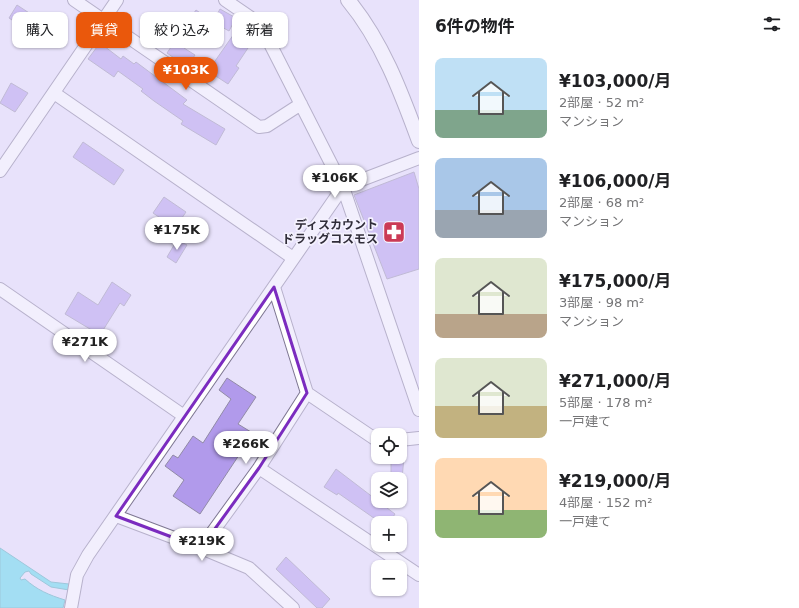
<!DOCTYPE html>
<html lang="ja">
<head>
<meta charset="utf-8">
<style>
	:root { --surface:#fff; --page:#f6f6f6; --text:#202124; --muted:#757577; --accent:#ea580c }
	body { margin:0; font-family:"DejaVu Sans","Noto Sans JP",sans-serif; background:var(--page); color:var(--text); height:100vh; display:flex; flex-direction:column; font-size:15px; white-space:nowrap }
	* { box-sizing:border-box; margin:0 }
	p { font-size:13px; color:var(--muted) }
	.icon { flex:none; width:22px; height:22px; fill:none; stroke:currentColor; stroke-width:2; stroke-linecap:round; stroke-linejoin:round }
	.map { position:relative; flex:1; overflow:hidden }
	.panel { display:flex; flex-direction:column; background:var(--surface); width:380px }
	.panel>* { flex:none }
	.banner { position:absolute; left:12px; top:12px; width:347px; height:36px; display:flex; gap:8px }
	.buttons { position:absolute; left:371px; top:428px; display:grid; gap:8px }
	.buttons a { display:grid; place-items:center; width:36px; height:36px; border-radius:8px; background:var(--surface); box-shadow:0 1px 3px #0004; font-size:20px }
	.price { position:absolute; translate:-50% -34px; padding:0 9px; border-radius:14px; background:#fff; color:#222; font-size:13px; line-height:26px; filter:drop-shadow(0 1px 2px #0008) }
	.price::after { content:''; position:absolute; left:50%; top:24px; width:12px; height:9px; margin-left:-6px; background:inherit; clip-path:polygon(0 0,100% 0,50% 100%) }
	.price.current { background:var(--accent); color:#fff }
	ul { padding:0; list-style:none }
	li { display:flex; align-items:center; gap:12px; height:100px; padding:0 16px }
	li span { display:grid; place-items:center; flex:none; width:112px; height:80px; border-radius:8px; color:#555 }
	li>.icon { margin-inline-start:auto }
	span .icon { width:48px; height:48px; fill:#fffc; stroke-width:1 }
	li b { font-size:17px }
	h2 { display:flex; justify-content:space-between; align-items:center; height:48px; padding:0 16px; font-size:17px }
	.tag { padding:0 14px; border-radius:8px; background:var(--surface); box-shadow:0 1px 3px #0004; font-size:14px; line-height:36px }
	.tag.current { background:var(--accent); color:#fff }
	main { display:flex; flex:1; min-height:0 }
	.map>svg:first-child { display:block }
	.water { fill:#50dae9; stroke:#46a6b4 }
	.building { fill:#b19aeb; stroke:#918aa6 }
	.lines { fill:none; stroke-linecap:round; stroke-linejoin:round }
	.minor-casing { stroke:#7e7792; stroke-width:14 }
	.tertiary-casing { stroke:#7e7792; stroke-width:16 }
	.minor { stroke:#fff; stroke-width:12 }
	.tertiary { stroke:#fff; stroke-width:14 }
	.marked { fill:none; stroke:#7b2cbf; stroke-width:3; stroke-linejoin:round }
	.labels { text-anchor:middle; stroke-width:3.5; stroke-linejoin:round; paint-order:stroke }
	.poi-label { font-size:12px; font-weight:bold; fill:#302d39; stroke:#f4f1fe; text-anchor:end }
</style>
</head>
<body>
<main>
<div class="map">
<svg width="419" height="608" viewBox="0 0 419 608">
	<rect width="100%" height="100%" fill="#e8e2fb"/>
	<path class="water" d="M0 548 51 582 69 584V590L51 587 31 574 29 571 25 572 20 578 21 580 25 579C37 590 49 595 65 600L63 608H0Z"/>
	<path class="building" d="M17 5 52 28 43 41 9 18Z
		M220 9 236 18 229 31 213 22Z
		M196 10 206 17 184 48 195 55 187 67 167 53Z
		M236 31 252 42 236 66 239 68 228 84 208 71Z
		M100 43 121 59 123 56 134 64 136 62 187 100 183 104 225 129 216 145 181 124 183 121 154 101 141 91 143 89 118 71 114 77 88 59Z
		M11 83 28 93 15 112 0 103Z
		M83 142 124 170 114 185 73 157Z
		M414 172 419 189V269L387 279 354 195Z
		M164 197 186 212 175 228 153 213Z
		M177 240 187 245 176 263 167 257Z
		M112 282 131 295 124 306 120 303 100 335 65 314 78 292 98 305Z
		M227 378 256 397 238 424 264 440 254 455 243 449 200 514 173 496 184 480 165 466 173 455 178 458 193 436 203 443 231 399 219 390Z
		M391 457H404L402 479H391Z
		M336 469 395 514 389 523H381L338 493 337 495 324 487Z
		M286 557 330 599 322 608H317L276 569Z"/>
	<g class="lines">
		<g class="minor-casing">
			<path id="minor" d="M74 0 259 127 267 126 301 104
				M225 0 260 24 343 187 419 410
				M54 93 293 258
				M0 171 117 0
				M274 287 307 393 378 441
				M0 289 184 416
				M400 440 419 438
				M259 468 419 575
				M116 516 201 548 249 568 293 608
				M201 548 259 468 307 393
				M71 608 77 575 88 555 343 187 419 158"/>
		</g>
		<g class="tertiary-casing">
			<path id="tertiary" d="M348 0C382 41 401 92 419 141"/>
		</g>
		<use href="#minor" class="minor"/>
		<use href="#tertiary" class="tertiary"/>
	</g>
	<path d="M0 0H419V608H0ZM274 287 307 393 259 468 201 548 116 516Z" fill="#e8e2fb" fill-opacity=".55" fill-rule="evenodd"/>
	<path class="marked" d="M274 287 307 393 259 468 201 548 116 516Z"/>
	<defs>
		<g id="pharmacy-square" transform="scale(1.15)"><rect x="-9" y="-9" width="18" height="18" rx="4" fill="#cb3a55" stroke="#f4f1fe"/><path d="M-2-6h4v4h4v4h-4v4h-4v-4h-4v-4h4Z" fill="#fff"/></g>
	</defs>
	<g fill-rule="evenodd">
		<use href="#pharmacy-square" x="394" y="232"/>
	</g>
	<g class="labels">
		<g class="poi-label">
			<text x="378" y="229">ディスカウント<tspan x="378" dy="14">ドラッグコスモス</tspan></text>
		</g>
	</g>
</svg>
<div class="buttons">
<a><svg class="icon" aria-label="locate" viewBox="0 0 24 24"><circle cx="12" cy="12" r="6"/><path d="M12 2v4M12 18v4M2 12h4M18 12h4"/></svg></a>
<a><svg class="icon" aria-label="layers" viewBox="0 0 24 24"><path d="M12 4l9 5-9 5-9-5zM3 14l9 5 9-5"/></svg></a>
<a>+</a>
<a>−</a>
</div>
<b class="price current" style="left:186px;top:91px">¥103K</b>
<b class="price" style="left:335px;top:199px">¥106K</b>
<b class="price" style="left:177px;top:251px">¥175K</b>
<b class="price" style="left:85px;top:363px">¥271K</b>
<b class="price" style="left:246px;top:465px">¥266K</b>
<b class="price" style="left:202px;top:562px">¥219K</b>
<div class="banner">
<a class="tag">購入</a>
<a class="tag current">賃貸</a>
<a class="tag">絞り込み</a>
<a class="tag">新着</a>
</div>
</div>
<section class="panel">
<h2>6件の物件<svg class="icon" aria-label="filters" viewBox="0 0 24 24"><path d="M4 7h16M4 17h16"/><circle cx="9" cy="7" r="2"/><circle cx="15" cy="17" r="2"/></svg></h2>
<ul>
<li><span style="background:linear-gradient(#bfe0f5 65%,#7fa58c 0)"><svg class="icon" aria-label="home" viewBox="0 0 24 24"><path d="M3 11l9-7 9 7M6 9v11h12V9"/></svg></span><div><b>¥103,000/月</b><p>2部屋 · 52 m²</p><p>マンション</p></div></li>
<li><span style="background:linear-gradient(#a9c7e8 65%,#9aa5b1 0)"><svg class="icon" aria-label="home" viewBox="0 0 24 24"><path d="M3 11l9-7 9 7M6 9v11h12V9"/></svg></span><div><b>¥106,000/月</b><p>2部屋 · 68 m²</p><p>マンション</p></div></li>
<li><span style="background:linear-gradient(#dfe7d0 70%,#b9a48a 0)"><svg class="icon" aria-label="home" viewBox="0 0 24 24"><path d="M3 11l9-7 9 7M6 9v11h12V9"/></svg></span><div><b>¥175,000/月</b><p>3部屋 · 98 m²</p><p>マンション</p></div></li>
<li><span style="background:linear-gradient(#dfe7d0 60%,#c2b280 0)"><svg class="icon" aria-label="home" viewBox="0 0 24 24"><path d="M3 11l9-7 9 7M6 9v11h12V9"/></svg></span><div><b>¥271,000/月</b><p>5部屋 · 178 m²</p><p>一戸建て</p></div></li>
<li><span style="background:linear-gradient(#ffd9b3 65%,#8fb573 0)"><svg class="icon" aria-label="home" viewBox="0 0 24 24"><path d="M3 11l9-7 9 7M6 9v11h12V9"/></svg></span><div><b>¥219,000/月</b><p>4部屋 · 152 m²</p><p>一戸建て</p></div></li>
</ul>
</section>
</main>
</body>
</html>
